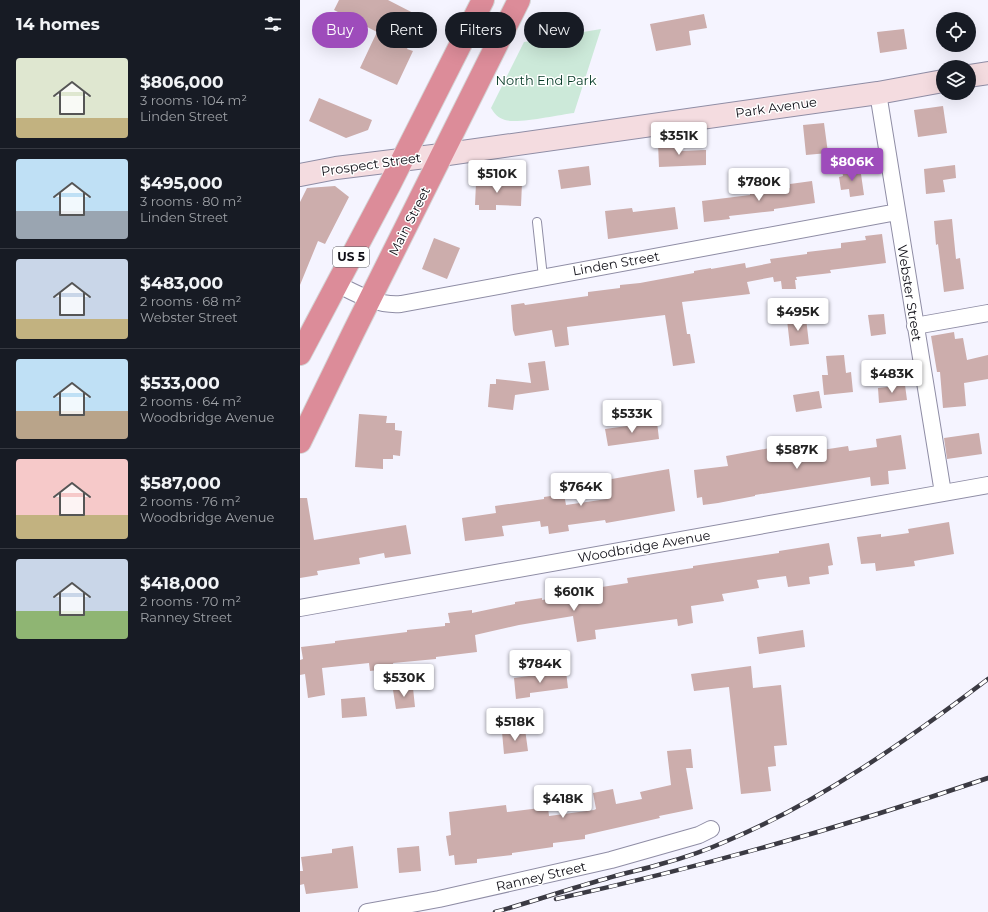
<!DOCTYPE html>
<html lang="en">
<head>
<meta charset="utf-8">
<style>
	:root { --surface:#171b24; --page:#242831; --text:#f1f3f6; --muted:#9ea1a6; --line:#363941; --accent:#9e4cbb }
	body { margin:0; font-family:Montserrat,sans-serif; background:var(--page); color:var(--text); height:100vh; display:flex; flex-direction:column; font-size:15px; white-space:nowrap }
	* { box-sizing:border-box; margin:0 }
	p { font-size:13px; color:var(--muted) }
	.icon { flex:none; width:22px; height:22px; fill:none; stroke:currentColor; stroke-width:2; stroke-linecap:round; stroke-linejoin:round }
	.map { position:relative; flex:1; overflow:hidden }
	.drawer { display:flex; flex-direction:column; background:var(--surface); width:300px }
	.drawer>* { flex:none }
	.banner { position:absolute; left:12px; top:12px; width:380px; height:36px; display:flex; gap:8px }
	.controls { position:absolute; left:636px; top:12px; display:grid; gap:8px }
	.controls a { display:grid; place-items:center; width:40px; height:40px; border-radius:50%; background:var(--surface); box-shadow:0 4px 16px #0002; font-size:20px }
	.price { position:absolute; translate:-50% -34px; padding:0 9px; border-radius:4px; background:#fff; color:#222; font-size:13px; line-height:26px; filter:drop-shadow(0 1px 2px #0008) }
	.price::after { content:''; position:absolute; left:50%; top:24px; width:12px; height:9px; margin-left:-6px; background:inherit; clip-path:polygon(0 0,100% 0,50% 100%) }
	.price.active { background:var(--accent); color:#fff }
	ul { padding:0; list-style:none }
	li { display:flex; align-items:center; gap:12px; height:100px; padding:0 16px }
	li+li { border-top:1px solid var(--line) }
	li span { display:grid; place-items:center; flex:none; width:112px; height:80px; border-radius:4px; color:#555 }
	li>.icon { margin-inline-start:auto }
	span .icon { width:48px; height:48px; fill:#fffc; stroke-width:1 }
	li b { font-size:17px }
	h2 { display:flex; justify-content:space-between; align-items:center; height:48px; padding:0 16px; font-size:17px }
	.tag { padding:0 14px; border-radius:18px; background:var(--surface); box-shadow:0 4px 16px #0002; font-size:14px; line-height:36px }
	.tag.active { background:var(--accent); color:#fff }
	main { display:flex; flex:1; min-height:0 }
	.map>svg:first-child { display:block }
	.green { fill:#cce9d9 }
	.building { fill:#ccadac }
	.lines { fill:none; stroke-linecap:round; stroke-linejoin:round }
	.lane-casing { stroke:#8f8da5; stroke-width:10 }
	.street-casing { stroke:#8f8da5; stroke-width:18 }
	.secondary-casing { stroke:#8f8da5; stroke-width:24 }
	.highway-casing { stroke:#d4d4d5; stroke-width:24 }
	.lane { stroke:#fff; stroke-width:8 }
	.street { stroke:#fff; stroke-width:16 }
	.secondary { stroke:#f4dce0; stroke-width:22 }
	.highway { stroke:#dc8c99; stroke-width:22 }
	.rail-casing { stroke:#3b3a43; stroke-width:4.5 }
	.rail { stroke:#fff; stroke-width:3; stroke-dasharray:9; stroke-linecap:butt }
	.labels { text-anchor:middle; stroke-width:3; stroke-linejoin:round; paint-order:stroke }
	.shield { fill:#fff; stroke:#57565c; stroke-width:1 }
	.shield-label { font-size:12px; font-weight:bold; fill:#0f0e16 }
	.park-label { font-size:13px; fill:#033824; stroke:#fff }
	.street-label { font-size:13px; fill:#0f0e16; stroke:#fff }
</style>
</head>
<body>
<main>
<section class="drawer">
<h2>14 homes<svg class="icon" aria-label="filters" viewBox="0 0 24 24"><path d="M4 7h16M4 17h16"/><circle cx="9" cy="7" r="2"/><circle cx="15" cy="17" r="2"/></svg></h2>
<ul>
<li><span style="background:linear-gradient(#dfe7d0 75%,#c2b280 0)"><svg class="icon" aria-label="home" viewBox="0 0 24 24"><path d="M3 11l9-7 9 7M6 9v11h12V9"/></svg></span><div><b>$806,000</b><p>3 rooms · 104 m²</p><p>Linden Street</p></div></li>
<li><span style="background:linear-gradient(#bfe0f5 65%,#9aa5b1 0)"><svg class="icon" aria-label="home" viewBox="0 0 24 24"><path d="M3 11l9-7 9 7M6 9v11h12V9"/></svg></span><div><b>$495,000</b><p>3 rooms · 80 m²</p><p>Linden Street</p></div></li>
<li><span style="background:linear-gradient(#c9d6e8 75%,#c2b280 0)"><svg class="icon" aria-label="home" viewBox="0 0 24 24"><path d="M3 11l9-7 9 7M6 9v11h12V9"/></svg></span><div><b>$483,000</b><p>2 rooms · 68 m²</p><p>Webster Street</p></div></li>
<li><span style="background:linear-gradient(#bfe0f5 65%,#b9a48a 0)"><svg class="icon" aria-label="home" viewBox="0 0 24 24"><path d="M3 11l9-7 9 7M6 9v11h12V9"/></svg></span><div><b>$533,000</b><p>2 rooms · 64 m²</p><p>Woodbridge Avenue</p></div></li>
<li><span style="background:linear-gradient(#f6c9c9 70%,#c2b280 0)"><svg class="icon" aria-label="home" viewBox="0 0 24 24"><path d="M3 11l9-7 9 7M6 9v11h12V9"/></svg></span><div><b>$587,000</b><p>2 rooms · 76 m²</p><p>Woodbridge Avenue</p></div></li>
<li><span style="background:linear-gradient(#c9d6e8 65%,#8fb573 0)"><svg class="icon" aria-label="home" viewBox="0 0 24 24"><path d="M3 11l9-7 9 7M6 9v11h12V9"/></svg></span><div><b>$418,000</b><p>2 rooms · 70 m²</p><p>Ranney Street</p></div></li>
</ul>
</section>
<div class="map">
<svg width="688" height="912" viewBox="0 0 688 912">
	<rect width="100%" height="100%" fill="#f5f4ff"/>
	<path class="green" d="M301 29 274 113C258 115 218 124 205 120 198 118 194 113 191 108L224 42Z"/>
	<path class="building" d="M39 0H88L123 18 107 49 113 51 97 85 60 68 77 32 34 10Z
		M404 14 407 28 389 31 391 45 356 51 350 24Z
		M604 29 607 49 580 53 577 32Z
		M19 98 72 120 68 130 46 138 9 121Z
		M643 106 647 133 618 137 614 110Z
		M524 123 528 153 506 155 503 125Z
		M382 142V151L406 150V165L359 167 358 143Z
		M655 165 656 178 643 180 645 192 626 194 624 169Z
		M289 166 291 185 261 189 258 170Z
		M560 167 564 195 550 197 549 189 541 190 539 177 543 176 542 170Z
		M180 177H197L196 182 222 183 221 206 196 205V210H179V205H175L176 183H180Z
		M512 181 515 203 474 209V211L429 216 430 219 404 222 402 201 450 195V193L490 188V184Z
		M35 186 49 197 25 244 18 241 0 285V202L7 188Z
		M375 207 378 229 308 239 305 211 332 208 333 212Z
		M652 219 656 259 660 258 664 289 644 292 638 244 636 245 634 221Z
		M582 234 586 263 530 270 531 273 496 277 497 280H495L496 289H482L481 281 474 282 473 277 447 282 450 294 382 302 387 334H390L395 363 373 366 365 315 267 327 269 345 255 347 252 330 215 336 213 330 211 305 224 303 225 305 288 296V292L320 288V285L340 283 394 273V271L411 268V269L445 263 446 268 471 263 470 259 507 254V252L541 248V243L566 240 565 236Z
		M134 238 160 248 147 279 122 269Z
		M584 314 586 334 571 336 568 315Z
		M506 318 509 344 490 346 487 320Z
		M654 332 655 339 663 338 667 360 688 355V379L664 383 666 406 643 408 640 372H637L631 336Z
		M544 355 546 373 551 372 553 392 524 395 522 375H528L526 356Z
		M245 361 249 390 215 395 213 410 188 407 190 384H196V379L231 383 228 363Z
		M605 385 607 400 579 403 578 388Z
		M519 391 522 408 496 412 493 395Z
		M59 414 87 416 86 423H95V430L102 431 100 456 93 455V459H83V469L55 467Z
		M357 422 359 439 308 446 305 429Z
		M679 433 682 454 647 459 644 438Z
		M601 435 606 469 588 471 589 484 571 486 570 477 455 495V496L418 503 403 505 402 497 397 498 394 470 428 466 426 456 481 446V451L521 444 522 450 548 446 549 451 577 447 576 439Z
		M369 469 375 511 306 523 305 520 268 525 269 531 249 534 248 526 241 527 240 521 202 526 204 536 165 541 162 518 196 513 195 506 244 499V497L264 494 266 505 307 499 305 487 307 486 306 480Z
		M0 498H7L14 540 106 525 111 554 85 558 84 553 59 558 60 564 17 571 18 575 0 578Z
		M649 522 654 554 614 561 615 566 576 571 575 563 561 564 557 537 581 534V537L609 533 608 529Z
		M529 543 533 565 528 566 529 574 509 577 510 584 488 587 486 576 457 580 459 588 422 594 424 601 391 606 393 623 378 626 377 619 295 630 296 639 277 642 273 616 219 625 175 635 177 652 136 657V659L93 663 94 668 70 671 69 663 22 668 25 695 8 698 5 674 0 675V660L3 659 1 647 35 643V641L107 632V630L145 626V623H150L148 613 172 610V613L215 604V602L242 598V600L269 596V592L328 583 327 578 393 568V566L479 553V551Z
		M503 630 505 647 459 654 457 637Z
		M451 666 453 688 481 685 487 745 474 746 476 766 468 767 471 791 441 794 429 687 394 691 391 674Z
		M266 671 268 688 230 693V697L216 699 214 678Z
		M113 688 115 707 96 709 93 690Z
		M65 697 67 716 42 718 41 699Z
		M225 729 228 751 204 754 202 732Z
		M391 749 393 768H386L393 809 359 816 360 818 285 835V839L253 843V847L212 853V855L177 859V863L155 865 154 855 149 856 146 836 151 835 149 812 206 805 207 812 248 807 249 816 294 810 296 809 293 793 313 789 316 804 342 799 340 792 371 785 367 751Z
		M53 846 58 888 6 894 4 884 0 885V871H3L1 857 32 853V849Z
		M119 846 121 871 99 873 97 848Z"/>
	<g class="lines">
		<g class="lane-casing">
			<path id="lane" d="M237 222 243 277"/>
		</g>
		<g class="street-casing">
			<path id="street" d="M578 93 643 493
				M37 284C57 294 77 306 101 304L597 212
				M615 326 688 313
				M0 608 688 485
				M67 912 139 899 311 860 399 835 411 829"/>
		</g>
		<g class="secondary-casing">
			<path id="secondary" d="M669 76 688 73
				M0 175 36 168 141 155 578 93 643 81"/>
		</g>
		<g class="highway-casing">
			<path id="highway" d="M0 354 90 184 183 0
				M0 442 54 331 219 0"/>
		</g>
		<use href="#lane" class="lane"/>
		<use href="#street" class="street"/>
		<use href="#secondary" class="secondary"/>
		<use href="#highway" class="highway"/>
		<g class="rail-casing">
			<path id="rail" d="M256 899C402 867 547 826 688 778
				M195 912C232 902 268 889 305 879 323 873 342 870 361 864 384 858 407 850 429 840 520 802 610 738 688 679"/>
		</g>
		<use href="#rail" class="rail"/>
	</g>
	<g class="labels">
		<rect class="shield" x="33" y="247" width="36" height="20" rx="3"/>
		<g class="shield-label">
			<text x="51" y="261">US 5</text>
		</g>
		<g class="park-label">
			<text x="246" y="85">North End Park</text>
		</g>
		<g class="street-label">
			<text transform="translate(476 107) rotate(-8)" y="5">Park Avenue</text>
			<text transform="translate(71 164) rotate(-8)" y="5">Prospect Street</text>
			<text transform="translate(109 221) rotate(-63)" y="5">Main Street</text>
			<text transform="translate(316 263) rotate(-10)" y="5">Linden Street</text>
			<text transform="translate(610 293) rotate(81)" y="5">Webster Street</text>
			<text transform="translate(344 546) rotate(-10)" y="5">Woodbridge Avenue</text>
			<text transform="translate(241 876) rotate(-13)" y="5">Ranney Street</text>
		</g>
	</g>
</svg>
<div class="controls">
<a><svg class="icon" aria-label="locate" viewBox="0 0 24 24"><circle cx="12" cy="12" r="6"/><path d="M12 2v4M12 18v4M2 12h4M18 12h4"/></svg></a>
<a><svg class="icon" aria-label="layers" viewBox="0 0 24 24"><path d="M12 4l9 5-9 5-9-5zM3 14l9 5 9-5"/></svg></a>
</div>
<b class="price" style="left:379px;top:156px">$351K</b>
<b class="price active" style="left:552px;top:182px">$806K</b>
<b class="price" style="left:197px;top:194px">$510K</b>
<b class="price" style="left:459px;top:202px">$780K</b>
<b class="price" style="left:498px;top:332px">$495K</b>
<b class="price" style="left:592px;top:394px">$483K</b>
<b class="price" style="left:332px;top:434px">$533K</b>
<b class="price" style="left:497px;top:470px">$587K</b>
<b class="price" style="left:281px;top:507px">$764K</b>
<b class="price" style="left:274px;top:612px">$601K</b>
<b class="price" style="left:240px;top:684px">$784K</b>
<b class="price" style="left:104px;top:698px">$530K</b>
<b class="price" style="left:215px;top:742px">$518K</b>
<b class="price" style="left:263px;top:819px">$418K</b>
<div class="banner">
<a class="tag active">Buy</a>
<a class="tag">Rent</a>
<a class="tag">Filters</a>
<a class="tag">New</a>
</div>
</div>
</main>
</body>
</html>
